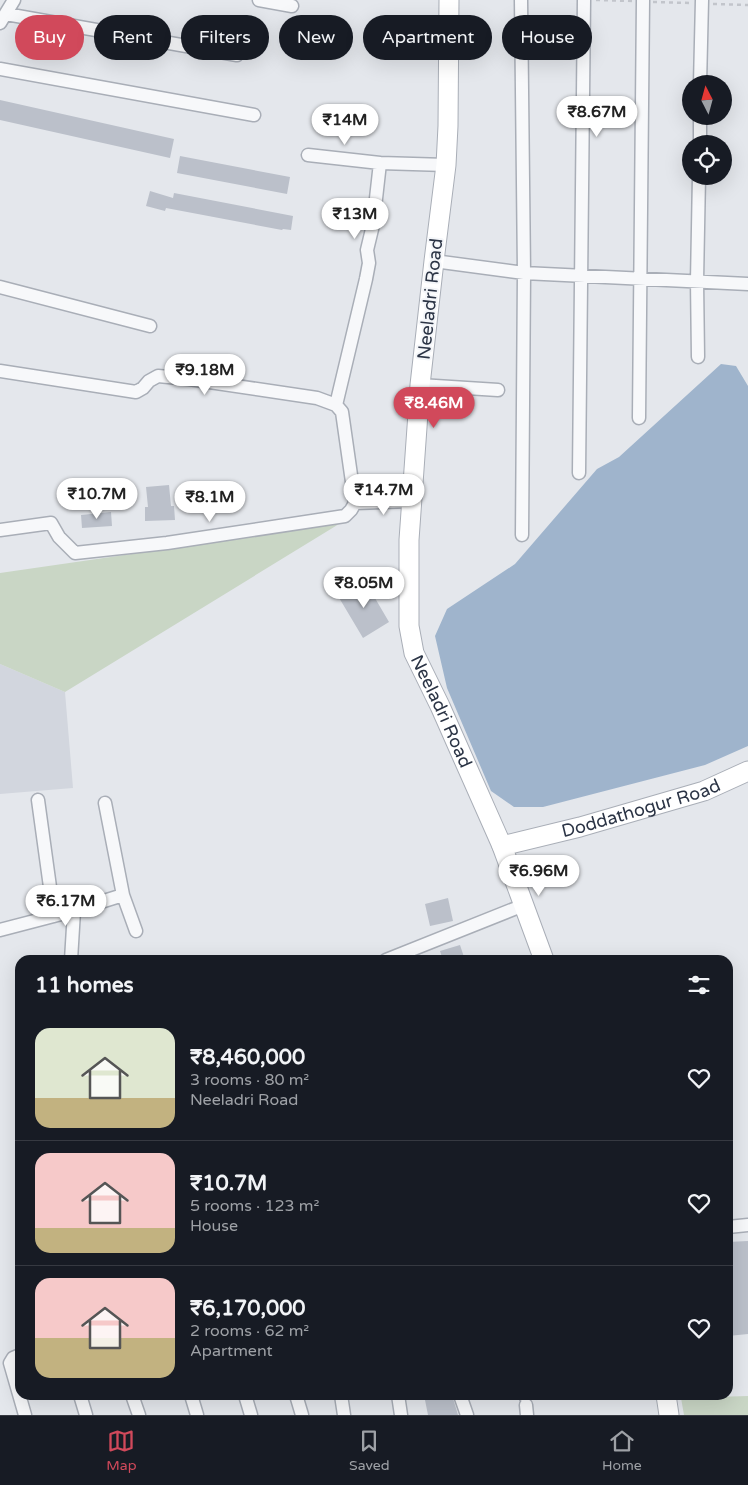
<!DOCTYPE html>
<html lang="en">
<head>
<meta charset="utf-8">
<style>
	:root { --surface:#171b24; --page:#20242c; --text:#f1f3f6; --muted:#9ea1a6; --line:#363941; --accent:#d1495b }
	body { margin:0; font-family:"Varela Round",sans-serif; background:var(--page); color:var(--text); height:100vh; display:flex; flex-direction:column; font-size:19px; white-space:nowrap }
	* { box-sizing:border-box; margin:0 }
	p { font-size:16px; color:var(--muted) }
	.icon { flex:none; width:28px; height:28px; fill:none; stroke:currentColor; stroke-width:2; stroke-linecap:round; stroke-linejoin:round }
	.map { position:relative; flex:1; overflow:hidden }
	.panel { position:absolute; left:15px; top:955px; width:718px; height:445px; display:flex; flex-direction:column; background:var(--surface); border-radius:15px; box-shadow:0 5px 20px #0002 }
	.panel>* { flex:none }
	.guide { position:absolute; left:15px; top:15px; width:719px; height:45px; display:flex; gap:10px }
	.needle { width:32px; rotate:354deg }
	.fabs { position:absolute; left:682px; top:75px; display:grid; gap:10px }
	.fabs a { display:grid; place-items:center; width:50px; height:50px; border-radius:50%; background:var(--surface); box-shadow:0 5px 20px #0002; font-size:25px }
	.price { position:absolute; translate:-50% -42px; padding:0 11px; border-radius:18px; background:#fff; color:#222; font-size:16px; line-height:32px; filter:drop-shadow(0 1px 2px #0008) }
	.price::after { content:''; position:absolute; left:50%; top:30px; width:15px; height:11px; margin-left:-8px; background:inherit; clip-path:polygon(0 0,100% 0,50% 100%) }
	.price.selected { background:var(--accent); color:#fff }
	ul { padding:0; list-style:none }
	li { display:flex; align-items:center; gap:15px; height:125px; padding:0 20px }
	li+li { border-top:1px solid var(--line) }
	li span { display:grid; place-items:center; flex:none; width:140px; height:100px; border-radius:15px; color:#555 }
	li>.icon { margin-inline-start:auto }
	span .icon { width:60px; height:60px; fill:#fffc; stroke-width:1 }
	li b { font-size:21px }
	h2 { display:flex; justify-content:space-between; align-items:center; height:60px; padding:0 20px; font-size:21px }
	.pill { padding:0 18px; border-radius:22px; background:var(--surface); box-shadow:0 5px 20px #0002; font-size:18px; line-height:45px }
	.pill.selected { background:var(--accent); color:#fff }
	.dock { display:flex; justify-content:space-around; align-items:center; height:70px; border-top:1px solid var(--line); background:var(--surface); font-size:14px; color:var(--muted) }
	.dock a { display:grid; justify-items:center; gap:2px }
	.dock .selected { color:var(--accent) }
	.map>svg:first-child { display:block }
	.built { fill:#d2d6de }
	.green { fill:#c9d6c5 }
	.water { fill:#9fb4cc }
	.building { fill:#bbc0ca }
	.lines { fill:none; stroke-linecap:round; stroke-linejoin:round }
	.street-casing { stroke:#a9aeb7; stroke-width:15 }
	.secondary-casing { stroke:#a9aeb7; stroke-width:21 }
	.path { stroke:#c2c5cb; stroke-width:2.5; stroke-dasharray:4 4; stroke-linecap:butt }
	.street { stroke:#f7f8fa; stroke-width:12 }
	.secondary { stroke:#fff; stroke-width:19 }
	.labels { text-anchor:middle; stroke-width:4; stroke-linejoin:round; paint-order:stroke }
	.street-label { font-size:18px; fill:#2b3445; stroke:#f4f6f9 }
</style>
</head>
<body>
<div class="map">
<svg width="748" height="1415" viewBox="0 0 748 1415">
	<rect width="100%" height="100%" fill="#e4e7ec"/>
	<path class="built" d="M0 664 65 692 73 788 0 794Z"/>
	<path class="green" d="M339 524 65 692 0 664V573Z
		M748 1396V1415H684L681 1398Z"/>
	<path class="water" d="M721 364 736 366 748 386V746L705 765 543 807H514L491 791 447 688 435 636 447 609 515 564 597 469 619 457Z"/>
	<path class="building" d="M0 100 174 139 170 158 0 120Z
		M180 156 290 177 287 194 177 173Z
		M150 191 173 198 174 193 293 216 291 230 283 229 282 230 166 208 165 211 146 206Z
		M169 485 171 506H174L175 520 145 521V507H148L146 487Z
		M111 512 112 526 82 528 81 515Z
		M365 581 389 622 363 638 338 596Z
		M448 898 453 921 430 926 425 904Z
		M460 945 465 960H443L440 951Z
		M748 1241V1334L728 1336V1242Z
		M424 1395H452L458 1415H428Z"/>
	<g class="lines">
		<g class="street-casing">
			<path id="street" d="M259 0 292 6
				M521 0 524 273 522 535
				M6 14 237 55
				M0 23 14 0
				M0 69 254 115
				M700 84 702 0
				M700 144V116
				M308 155 380 163
				M434 261 524 273 748 284
				M0 287 150 326
				M698 357 697 281 699 176
				M0 371 136 392 143 388 149 381 158 376 189 379 317 398 336 405 342 412 355 503 351 510 345 516 167 543 75 553 59 537 51 523 0 530
				M420 385 498 390
				M336 405 366 279 369 263 367 250 373 225 380 163 446 165
				M639 418 643 0
				M579 473 584 0
				M355 503 411 501
				M38 800 54 916
				M105 803 123 895 136 931
				M0 930 69 912 123 895
				M71 960 74 911
				M386 960 524 905
				M728 1227 748 1225
				M20 1355 13 1358 10 1363 25 1415
				M80 1395 86 1415
				M132 1395 139 1415
				M191 1395 197 1415
				M245 1395 251 1415
				M296 1395 302 1415
				M341 1395 344 1415
				M398 1395 401 1415
				M460 1395 467 1415
				M525 1395V1396
				M526 1405 527 1415"/>
		</g>
		<g class="secondary-casing">
			<g id="secondary">
				<path id="s1" d="M449 0 448 126 446 165 434 261 420 385 409 540V626L414 653 440 706 502 846 544 960"/>
				<path id="s2" d="M502 846 580 827 704 791 748 771"/>
				<path d="M666 1395 669 1415"/>
			</g>
		</g>
		<path class="path" d="M596 0 633 1
			M653 2 690 3
			M713 4 748 5"/>
		<use href="#street" class="street"/>
		<use href="#secondary" class="secondary"/>
	</g>
	<g class="labels">
		<g class="street-label">
			<text transform="translate(430 299) rotate(-84)" y="6">Neeladri Road</text>
			<text dy="6" stroke="none"><textPath href="#s1" startOffset="720">Neeladri Road</textPath></text>
			<text dy="6" stroke="none"><textPath href="#s2" startOffset="144">Doddathogur Road</textPath></text>
		</g>
	</g>
</svg>
<div class="fabs">
<a><svg class="needle" viewBox="-14 -14 28 28"><path d="M0-13l5 13h-10z" fill="#e53935"/><path d="M0 13l5-13h-10z" fill="#9ea1a6"/></svg></a>
<a><svg class="icon" aria-label="locate" viewBox="0 0 24 24"><circle cx="12" cy="12" r="6"/><path d="M12 2v4M12 18v4M2 12h4M18 12h4"/></svg></a>
</div>
<b class="price" style="left:597px;top:138px">₹8.67M</b>
<b class="price" style="left:345px;top:146px">₹14M</b>
<b class="price" style="left:355px;top:240px">₹13M</b>
<b class="price" style="left:205px;top:396px">₹9.18M</b>
<b class="price selected" style="left:434px;top:429px">₹8.46M</b>
<b class="price" style="left:384px;top:516px">₹14.7M</b>
<b class="price" style="left:97px;top:520px">₹10.7M</b>
<b class="price" style="left:210px;top:523px">₹8.1M</b>
<b class="price" style="left:364px;top:609px">₹8.05M</b>
<b class="price" style="left:539px;top:897px">₹6.96M</b>
<b class="price" style="left:66px;top:927px">₹6.17M</b>
<div class="guide">
<a class="pill selected">Buy</a>
<a class="pill">Rent</a>
<a class="pill">Filters</a>
<a class="pill">New</a>
<a class="pill">Apartment</a>
<a class="pill">House</a>
</div>
<section class="panel">
<h2>11 homes<svg class="icon" aria-label="filters" viewBox="0 0 24 24"><path d="M4 7h16M4 17h16"/><circle cx="9" cy="7" r="2"/><circle cx="15" cy="17" r="2"/></svg></h2>
<ul>
<li><span style="background:linear-gradient(#dfe7d0 70%,#c2b280 0)"><svg class="icon" aria-label="home" viewBox="0 0 24 24"><path d="M3 11l9-7 9 7M6 9v11h12V9"/></svg></span><div><b>₹8,460,000</b><p>3 rooms · 80 m²</p><p>Neeladri Road</p></div><svg class="icon" aria-label="heart" viewBox="0 0 24 24"><path d="M12 20l-8-8c-3-5 5-10 8-4 3-6 11-1 8 4z"/></svg></li>
<li><span style="background:linear-gradient(#f6c9c9 75%,#c2b280 0)"><svg class="icon" aria-label="home" viewBox="0 0 24 24"><path d="M3 11l9-7 9 7M6 9v11h12V9"/></svg></span><div><b>₹10.7M</b><p>5 rooms · 123 m²</p><p>House</p></div><svg class="icon" aria-label="heart" viewBox="0 0 24 24"><path d="M12 20l-8-8c-3-5 5-10 8-4 3-6 11-1 8 4z"/></svg></li>
<li><span style="background:linear-gradient(#f6c9c9 60%,#c2b280 0)"><svg class="icon" aria-label="home" viewBox="0 0 24 24"><path d="M3 11l9-7 9 7M6 9v11h12V9"/></svg></span><div><b>₹6,170,000</b><p>2 rooms · 62 m²</p><p>Apartment</p></div><svg class="icon" aria-label="heart" viewBox="0 0 24 24"><path d="M12 20l-8-8c-3-5 5-10 8-4 3-6 11-1 8 4z"/></svg></li>
</ul>
</section>
</div>
<nav class="dock">
<a class="selected"><svg class="icon" aria-label="map" viewBox="0 0 24 24"><path d="M3 6l6-2 6 2 6-2v14l-6 2-6-2-6 2zM9 4v14M15 6v14"/></svg>Map</a>
<a><svg class="icon" aria-label="saved" viewBox="0 0 24 24"><path d="M7 4h10v16l-5-4-5 4z"/></svg>Saved</a>
<a><svg class="icon" aria-label="home" viewBox="0 0 24 24"><path d="M3 11l9-7 9 7M6 9v11h12V9"/></svg>Home</a>
</nav>
</body>
</html>
